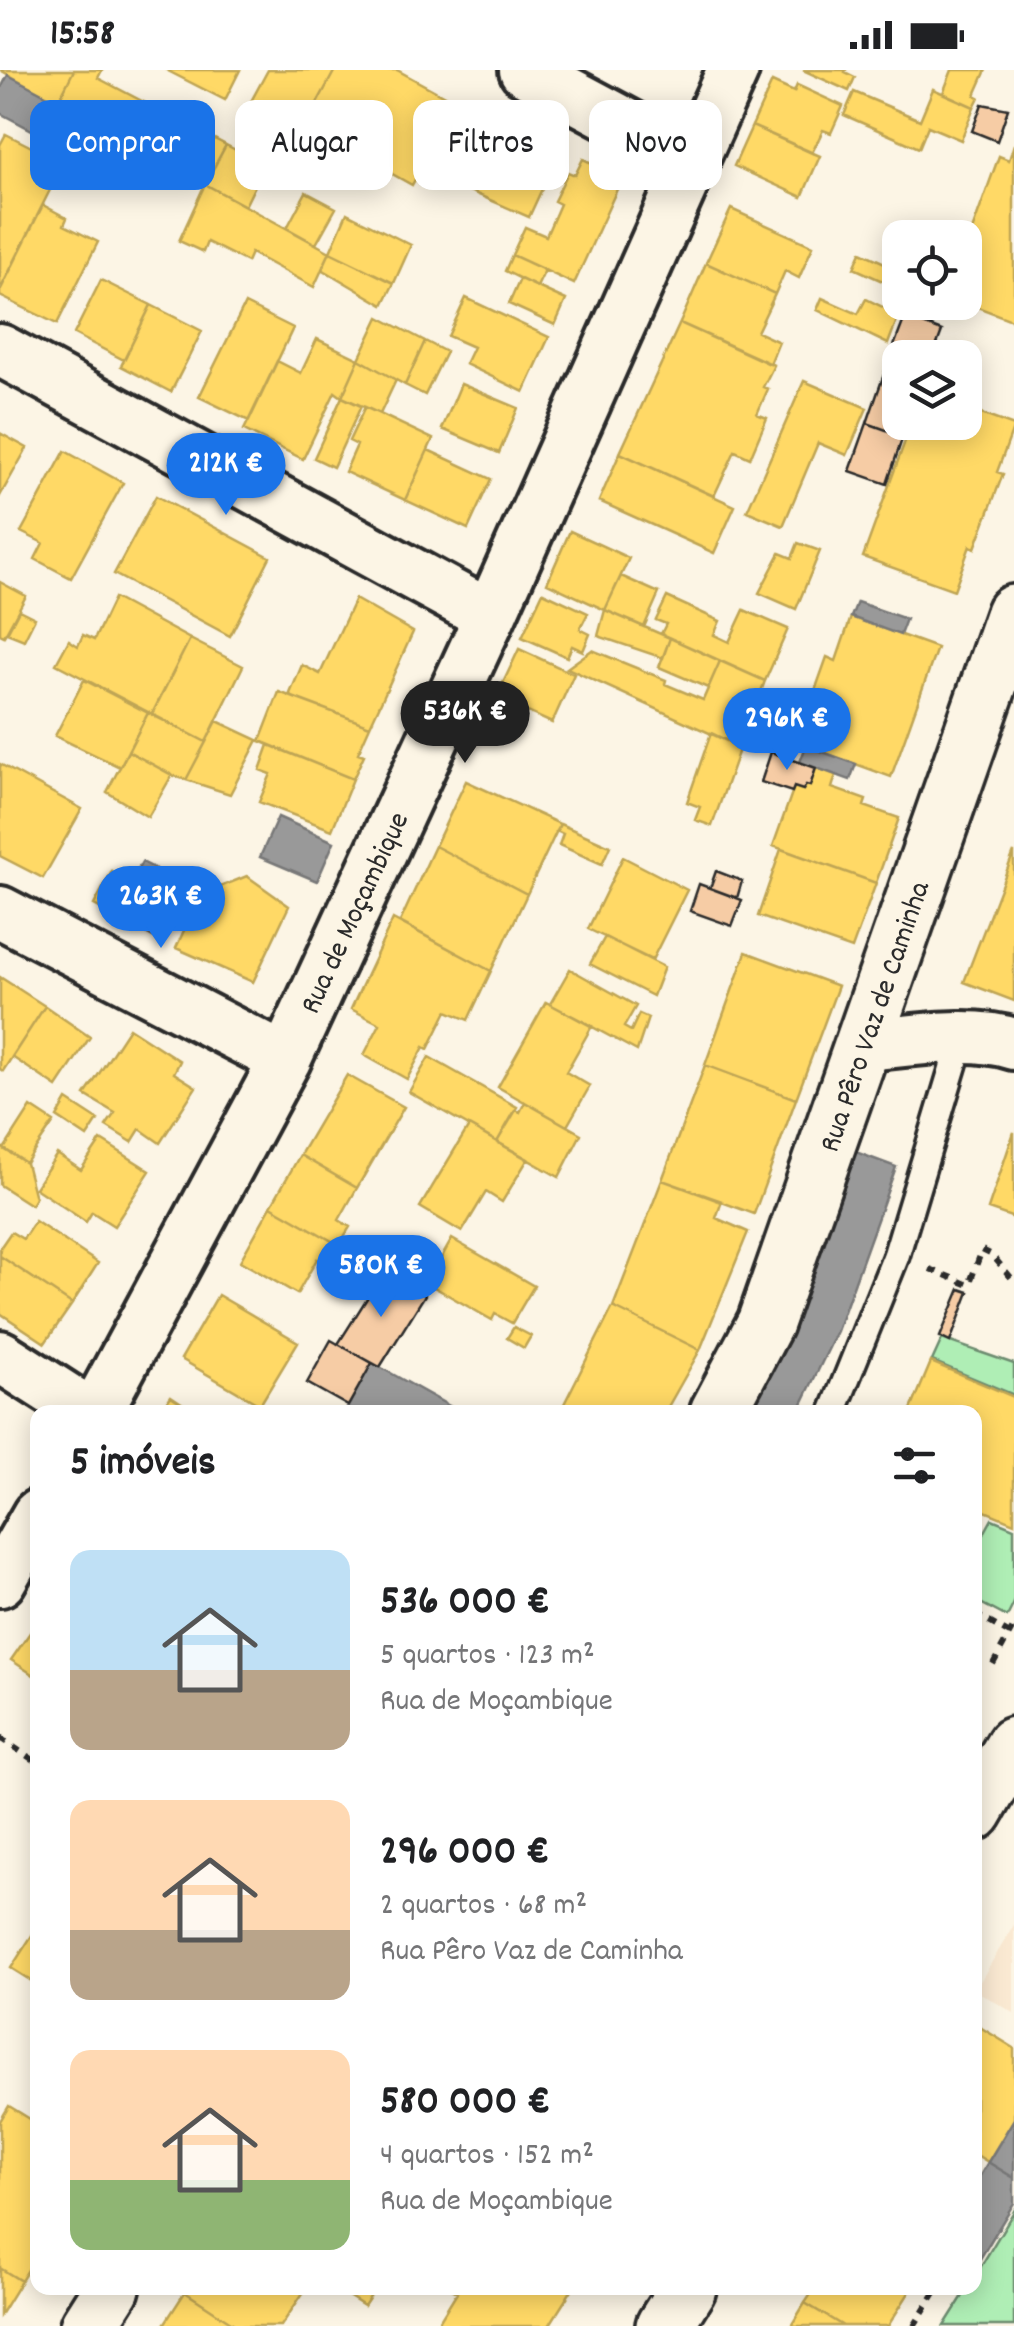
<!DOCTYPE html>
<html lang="pt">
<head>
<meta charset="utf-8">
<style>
	:root { --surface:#fff; --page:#f6f6f6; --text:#202124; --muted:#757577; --accent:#1a73e8 }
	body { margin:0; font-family:Dekko,sans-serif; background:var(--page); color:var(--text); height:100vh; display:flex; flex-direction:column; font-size:38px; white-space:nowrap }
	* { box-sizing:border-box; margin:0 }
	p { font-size:32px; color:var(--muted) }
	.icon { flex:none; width:55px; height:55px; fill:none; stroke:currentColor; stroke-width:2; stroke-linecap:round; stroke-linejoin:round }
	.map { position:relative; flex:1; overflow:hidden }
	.side { position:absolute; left:30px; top:1335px; width:952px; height:890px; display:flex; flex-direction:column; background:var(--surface); border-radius:20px; box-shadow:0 5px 25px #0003 }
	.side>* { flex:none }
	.banner { position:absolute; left:30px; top:30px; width:955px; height:90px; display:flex; gap:20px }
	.controls { position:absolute; left:882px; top:150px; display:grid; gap:20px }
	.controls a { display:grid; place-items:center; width:100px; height:100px; border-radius:20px; background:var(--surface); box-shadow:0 5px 25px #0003; font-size:50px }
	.price { position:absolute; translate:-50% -85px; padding:0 22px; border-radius:35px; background:var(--accent); color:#fff; font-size:32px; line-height:65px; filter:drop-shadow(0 2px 5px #0008) }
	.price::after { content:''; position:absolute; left:50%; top:60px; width:30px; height:22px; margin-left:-15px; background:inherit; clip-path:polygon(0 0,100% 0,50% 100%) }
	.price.selected { background:#222; color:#fff }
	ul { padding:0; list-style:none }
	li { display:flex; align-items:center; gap:30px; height:250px; padding:0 40px }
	li span { display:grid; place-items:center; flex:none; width:280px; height:200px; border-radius:20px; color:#555 }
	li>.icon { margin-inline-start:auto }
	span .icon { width:120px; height:120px; fill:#fffc; stroke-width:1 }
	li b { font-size:42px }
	h2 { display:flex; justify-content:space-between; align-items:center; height:120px; padding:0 40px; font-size:42px }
	.pill { padding:0 35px; border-radius:20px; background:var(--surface); box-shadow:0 5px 25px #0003; font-size:35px; line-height:90px }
	.pill.selected { background:var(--accent); color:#fff }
	.status { display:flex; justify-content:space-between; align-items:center; height:70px; padding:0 50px; background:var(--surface); direction:ltr }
	.status svg { height:28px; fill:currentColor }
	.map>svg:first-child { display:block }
	.built { fill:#fae9d2 }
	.green { fill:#afeeb5; stroke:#6d8c70; stroke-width:2.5 }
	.homes { fill:#ffd966; stroke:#bfa554; stroke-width:2.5 }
	.industry { fill:#999; stroke:#787878; stroke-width:2.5 }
	.building { fill:#f6cca5; stroke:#2b2b2b; stroke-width:2.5 }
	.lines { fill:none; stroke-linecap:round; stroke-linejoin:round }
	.lane-casing { stroke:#2b2b2b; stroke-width:32 }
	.street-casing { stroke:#2b2b2b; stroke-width:58 }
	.secondary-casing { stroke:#2b2b2b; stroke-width:62 }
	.path { stroke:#2b2b2b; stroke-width:6; stroke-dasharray:8 8; stroke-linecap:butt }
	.lane { stroke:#fcf5e5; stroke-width:25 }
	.street { stroke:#fcf5e5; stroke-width:50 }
	.secondary { stroke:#fcf5e5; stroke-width:55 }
	.labels { text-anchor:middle; stroke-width:10; stroke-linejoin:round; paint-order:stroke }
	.street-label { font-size:30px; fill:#2b2b2b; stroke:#fcf5e5 }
</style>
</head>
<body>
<div class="status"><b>15:58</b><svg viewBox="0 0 49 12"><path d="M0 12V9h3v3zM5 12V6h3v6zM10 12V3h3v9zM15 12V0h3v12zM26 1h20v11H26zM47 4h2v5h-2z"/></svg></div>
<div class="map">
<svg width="1014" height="2256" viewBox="0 0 1014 2256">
	<rect width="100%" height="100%" fill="#fcf5e5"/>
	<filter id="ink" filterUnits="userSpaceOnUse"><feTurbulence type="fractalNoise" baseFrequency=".01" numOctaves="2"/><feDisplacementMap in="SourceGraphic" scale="20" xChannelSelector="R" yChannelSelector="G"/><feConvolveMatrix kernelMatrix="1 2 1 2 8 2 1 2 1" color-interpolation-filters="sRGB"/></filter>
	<g filter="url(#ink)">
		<path class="built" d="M1014 1855V1943L975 1920Z"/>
		<path class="green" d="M942 1269 1014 1294V1325L932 1291Z
			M992 1449 1014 1458V1533L1007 1547 975 1530V1480Z
			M1014 2141V2256H944L968 2218H975V2206Z"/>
		<path class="homes" d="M0 0H74L58 32Z
			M74 0H102L98 8 226 75 205 114 77 47 80 43 58 32Z
			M166 0H240L225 30Z
			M268 0H335L301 63 249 35Z
			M335 0H397L457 33 412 115 360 86 353 97 314 76 320 65 305 56Z
			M803 0H846L845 2 855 7 849 21Z
			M952 0H986L975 25 979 27 974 37 943 23Z
			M772 12 794 22 797 15 843 36 831 63 823 60 812 83 752 56Z
			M933 19 974 37 961 70 928 56 919 78 844 45 854 22 920 50Z
			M494 53 559 82 529 147 465 119Z
			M752 56 820 86 802 127 734 96Z
			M6 64 59 91 47 114 52 116 2 216 0 215V75Z
			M1014 74V251L964 232 965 180 999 86 1009 90Z
			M226 75 265 95 245 136 205 114Z
			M583 89 612 102 617 108 618 117 574 214 512 185 525 157 546 166 560 134 554 131 568 102 575 105Z
			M205 114 330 182 314 217 251 183 247 192 207 172 203 182 179 171Z
			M306 122 336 138 316 174 287 158Z
			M43 135 67 148 64 155 98 172 57 254 0 226V221Z
			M731 139 813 176 799 208 785 201 775 224 706 193Z
			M347 143 411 175 394 213 330 182Z
			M330 182 394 213 383 235 322 199Z
			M861 182 900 200V219L854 198Z
			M512 185 545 200 537 217 505 201Z
			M706 193 775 224 757 262 779 272 770 294 680 253Z
			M520 209 566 230 555 255 509 234Z
			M101 210 151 235 124 290 74 264Z
			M466 228 549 267 524 322 465 294 473 277 448 266Z
			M822 228 858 244 866 229 899 245 888 274 817 240Z
			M245 234 293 258 249 351 199 327Z
			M151 235 202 261 171 322 121 296Z
			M379 247 425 271 405 315 359 289Z
			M680 253 774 295 763 317 768 319 757 344 767 348 750 388 735 381 714 426 620 383Z
			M317 269 359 289 342 327 335 322 303 389 244 360 277 291 301 303Z
			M425 271 446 282 425 325 405 315Z
			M359 289 396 310 380 344 342 327Z
			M804 311 867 338 847 385 818 373 783 456 747 441Z
			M461 314 518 338 499 383 442 359Z
			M342 327 361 336 333 397 314 388Z
			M365 337 433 369 405 430 345 402 357 375 349 371Z
			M965 338 1014 356 997 402 1003 404 975 478 970 476 954 520 863 487 912 352H965Z
			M0 363 27 378 0 426Z
			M428 380 491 409 468 459 405 430Z
			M65 381 123 413 71 508 35 489 43 473 21 462Z
			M620 383 735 436 714 483 599 431Z
			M156 426 270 487 230 566 114 504Z
			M570 461 629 488 605 540 547 513Z
			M798 473 820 481 796 539 759 523 780 483 792 488Z
			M621 506 659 523 644 557 605 540Z
			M0 512 26 526 4 566 0 564Z
			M543 522 588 543 580 559 590 564 583 581 572 576 567 587 522 567Z
			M667 527 720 551 714 565 729 572 744 540 788 559 765 611 661 564 666 554 656 550Z
			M114 528 190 569 152 644 56 594 69 570 78 576 83 565 94 570Z
			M355 529 413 562 370 656 289 626 302 595 320 604Z
			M19 540 35 548 24 570 7 563Z
			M605 540 670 568 663 588 598 566Z
			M851 547 937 578 891 707 806 676 820 635 811 632 827 587 836 591Z
			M670 568 720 591 708 618 659 597Z
			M190 569 243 596 206 672 152 644Z
			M519 579 574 604 552 653 496 628Z
			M592 580 666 610 665 614 703 630 720 591 765 611 740 677 567 598Z
			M84 610 148 643 120 697 55 666Z
			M279 622 370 656 358 683 364 685 353 709 260 671Z
			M148 643 206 672 186 710 172 705 128 681Z
			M217 651 258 670 230 724 186 710Z
			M711 663 740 677 712 756 695 750 700 737 687 732Z
			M269 675 353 709 332 760 259 732 271 704 260 700Z
			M128 681 172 705 148 747 107 722Z
			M0 694 82 739 43 808 0 786Z
			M816 698 836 705 832 718 866 730 864 736 899 748 876 813 773 776 794 717 803 720 806 715 810 716Z
			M466 711 560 754 527 824 435 776Z
			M560 754 610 776 602 794 559 775 563 764 556 761Z
			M435 776 527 824 491 901 400 852Z
			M781 779 876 813 852 879 758 846Z
			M1014 782V931L964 912Z
			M623 787 687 820 652 890 588 859Z
			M112 801 131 812 113 845 94 835Z
			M247 806 289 836 253 912 176 878 200 825Z
			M393 849 491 901 468 950 447 941 428 979 424 977 407 1009 364 985 380 954 351 939Z
			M605 867 664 897 653 926 590 894Z
			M746 882 838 916 796 1029 705 995Z
			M570 899 636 936 624 957 631 961 639 944 648 948 637 981 550 934Z
			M0 907 45 936 3 1001 0 999Z
			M546 932 592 956 566 1002 590 1016 567 1056 498 1017Z
			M45 936 90 967 57 1017 12 987Z
			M129 958 180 991 174 1003 196 1017 160 1073 140 1059 132 1072 106 1056 115 1043 85 1025Z
			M429 987 517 1037 497 1072 409 1022Z
			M705 995 796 1029 754 1144 662 1110Z
			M347 1005 404 1037 357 1118 300 1085Z
			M67 1030 98 1050 87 1067 57 1047Z
			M525 1032 581 1064 559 1107 497 1072 516 1040 520 1042Z
			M31 1037 54 1052 26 1093 4 1079Z
			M469 1056 528 1089 502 1132 486 1122 462 1162 420 1137Z
			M1014 1062V1148L988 1139Z
			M101 1070 150 1101 114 1156 92 1142 86 1152 35 1118 57 1084 81 1100Z
			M0 1076 26 1093 35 1128 31 1135 0 1115Z
			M300 1085 357 1118 339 1150 350 1157 339 1175 271 1136Z
			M662 1110 722 1131 716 1148 748 1162 700 1280 613 1237Z
			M271 1136 339 1175 329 1195 317 1189 297 1224 240 1191Z
			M35 1151 98 1193 72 1234 0 1186V1178L11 1162 23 1169Z
			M452 1169 534 1216 512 1253 495 1244 492 1250 427 1213Z
			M0 1186 72 1234 45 1273 0 1243Z
			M218 1225 298 1272 260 1335 181 1289Z
			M613 1237 700 1280 665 1342H560Z
			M514 1257 531 1266 524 1278 507 1268Z
			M931 1292 1014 1327V1453L975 1437V1342H910Z
			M171 1326 195 1342H160Z
			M38 1551V1608L11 1590Z
			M38 1856V1915L11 1898Z
			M975 1954 1014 1978V2049L988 2092 975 2084Z
			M9 2036 38 2054V2184L21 2211 0 2198V2051Z
			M0 2198 21 2211 0 2245Z
			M188 2218H302L305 2220 281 2256H237L185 2222Z
			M338 2218H376L364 2236 337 2219Z
			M450 2218H573L549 2256H436L457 2222Z
			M815 2218H912L888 2256H843L805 2233Z
			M185 2222 237 2256H163Z
			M805 2233 843 2256H791Z"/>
		<path class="industry" d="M8 5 80 43 62 76 0 43V20Z
			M857 532 906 549 900 565 851 547Z
			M806 676 856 694 850 710 800 692Z
			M278 747 334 772 317 811 260 787Z
			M142 792 162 802 133 856 113 845Z
			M162 802 182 813 153 867 133 856Z
			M853 1081 896 1097 837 1261 798 1342H748Z
			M372 1293 380 1297 460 1342H345Z
			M1014 2049V2108L988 2092Z
			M988 2092 1014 2108V2133L975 2197V2114Z"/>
		<path class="building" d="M982 34 1008 39 997 71 972 61Z
			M910 232 936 242 931 257 905 247Z
			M905 247 942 261 932 288 894 276Z
			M891 284 902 288H900V298L891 323 900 326V352H907L903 366 867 353Z
			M867 353 903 366 887 414 850 401Z
			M771 682 816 698 810 716 806 715 803 720 794 717 792 722 761 712Z
			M716 801 742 811 737 828 710 818Z
			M699 814 742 830 732 856 690 841Z
			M381 1206 399 1217 403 1211 425 1225 380 1297 338 1274Z
			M960 1219 969 1222 950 1272 940 1267Z
			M331 1270 372 1293 348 1336 307 1313Z"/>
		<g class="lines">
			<g class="lane-casing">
				<path id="lane" d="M833 1342 896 1186 962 967"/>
			</g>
			<g class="street-casing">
				<path id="street" d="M525 0 694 90
					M0 280 490 546
					M0 842 285 990
					M862 975C908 972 970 959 1014 974
					M0 1286 87 1342
					M96 1342 285 990 490 546 733 0
					M0 1511 38 1445"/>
			</g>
			<g class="secondary-casing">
				<path id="secondary" d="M718 1342 765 1253 1014 543
					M975 1742 1014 1675
					M88 2256 112 2218
					M664 2256 688 2218"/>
			</g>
			<path class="path" d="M930 1199 969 1215 982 1180 992 1185 1014 1211
				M975 1544 1010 1564
				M993 1594 1014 1556
				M0 1668 38 1693
				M914 2256 938 2218"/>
			<use href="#lane" class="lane"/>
			<use href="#street" class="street"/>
			<use href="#secondary" class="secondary"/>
		</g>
	</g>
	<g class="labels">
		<g class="street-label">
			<text transform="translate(353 842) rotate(-65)" y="10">Rua de Moçambique</text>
			<text transform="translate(873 946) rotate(-71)" y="10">Rua Pêro Vaz de Caminha</text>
		</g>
	</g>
</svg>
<div class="controls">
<a><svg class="icon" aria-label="locate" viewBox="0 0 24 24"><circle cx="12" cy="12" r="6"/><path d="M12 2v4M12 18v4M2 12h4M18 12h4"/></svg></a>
<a><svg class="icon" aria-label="layers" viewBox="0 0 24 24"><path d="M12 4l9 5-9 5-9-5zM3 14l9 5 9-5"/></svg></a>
</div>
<b class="price" style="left:226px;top:448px">212K €</b>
<b class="price selected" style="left:465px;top:696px">536K €</b>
<b class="price" style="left:787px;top:703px">296K €</b>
<b class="price" style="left:161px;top:881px">263K €</b>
<b class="price" style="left:381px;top:1250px">580K €</b>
<div class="banner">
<a class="pill selected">Comprar</a>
<a class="pill">Alugar</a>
<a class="pill">Filtros</a>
<a class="pill">Novo</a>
</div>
<section class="side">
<h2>5 imóveis<svg class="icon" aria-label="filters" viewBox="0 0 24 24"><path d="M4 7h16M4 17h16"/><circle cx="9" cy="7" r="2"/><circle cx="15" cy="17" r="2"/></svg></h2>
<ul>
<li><span style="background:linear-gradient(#bfe0f5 60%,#b9a48a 0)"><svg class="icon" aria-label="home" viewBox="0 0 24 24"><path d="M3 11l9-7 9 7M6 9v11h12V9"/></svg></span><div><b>536 000 €</b><p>5 quartos · 123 m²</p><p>Rua de Moçambique</p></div></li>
<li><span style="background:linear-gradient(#ffd9b3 65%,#b9a48a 0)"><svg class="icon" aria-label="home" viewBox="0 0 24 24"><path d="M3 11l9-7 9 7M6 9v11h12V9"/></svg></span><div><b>296 000 €</b><p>2 quartos · 68 m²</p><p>Rua Pêro Vaz de Caminha</p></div></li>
<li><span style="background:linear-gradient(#ffd9b3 65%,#8fb573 0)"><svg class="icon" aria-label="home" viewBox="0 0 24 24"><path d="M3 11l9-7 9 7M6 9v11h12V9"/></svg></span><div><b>580 000 €</b><p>4 quartos · 152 m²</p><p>Rua de Moçambique</p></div></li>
</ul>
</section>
</div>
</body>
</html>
